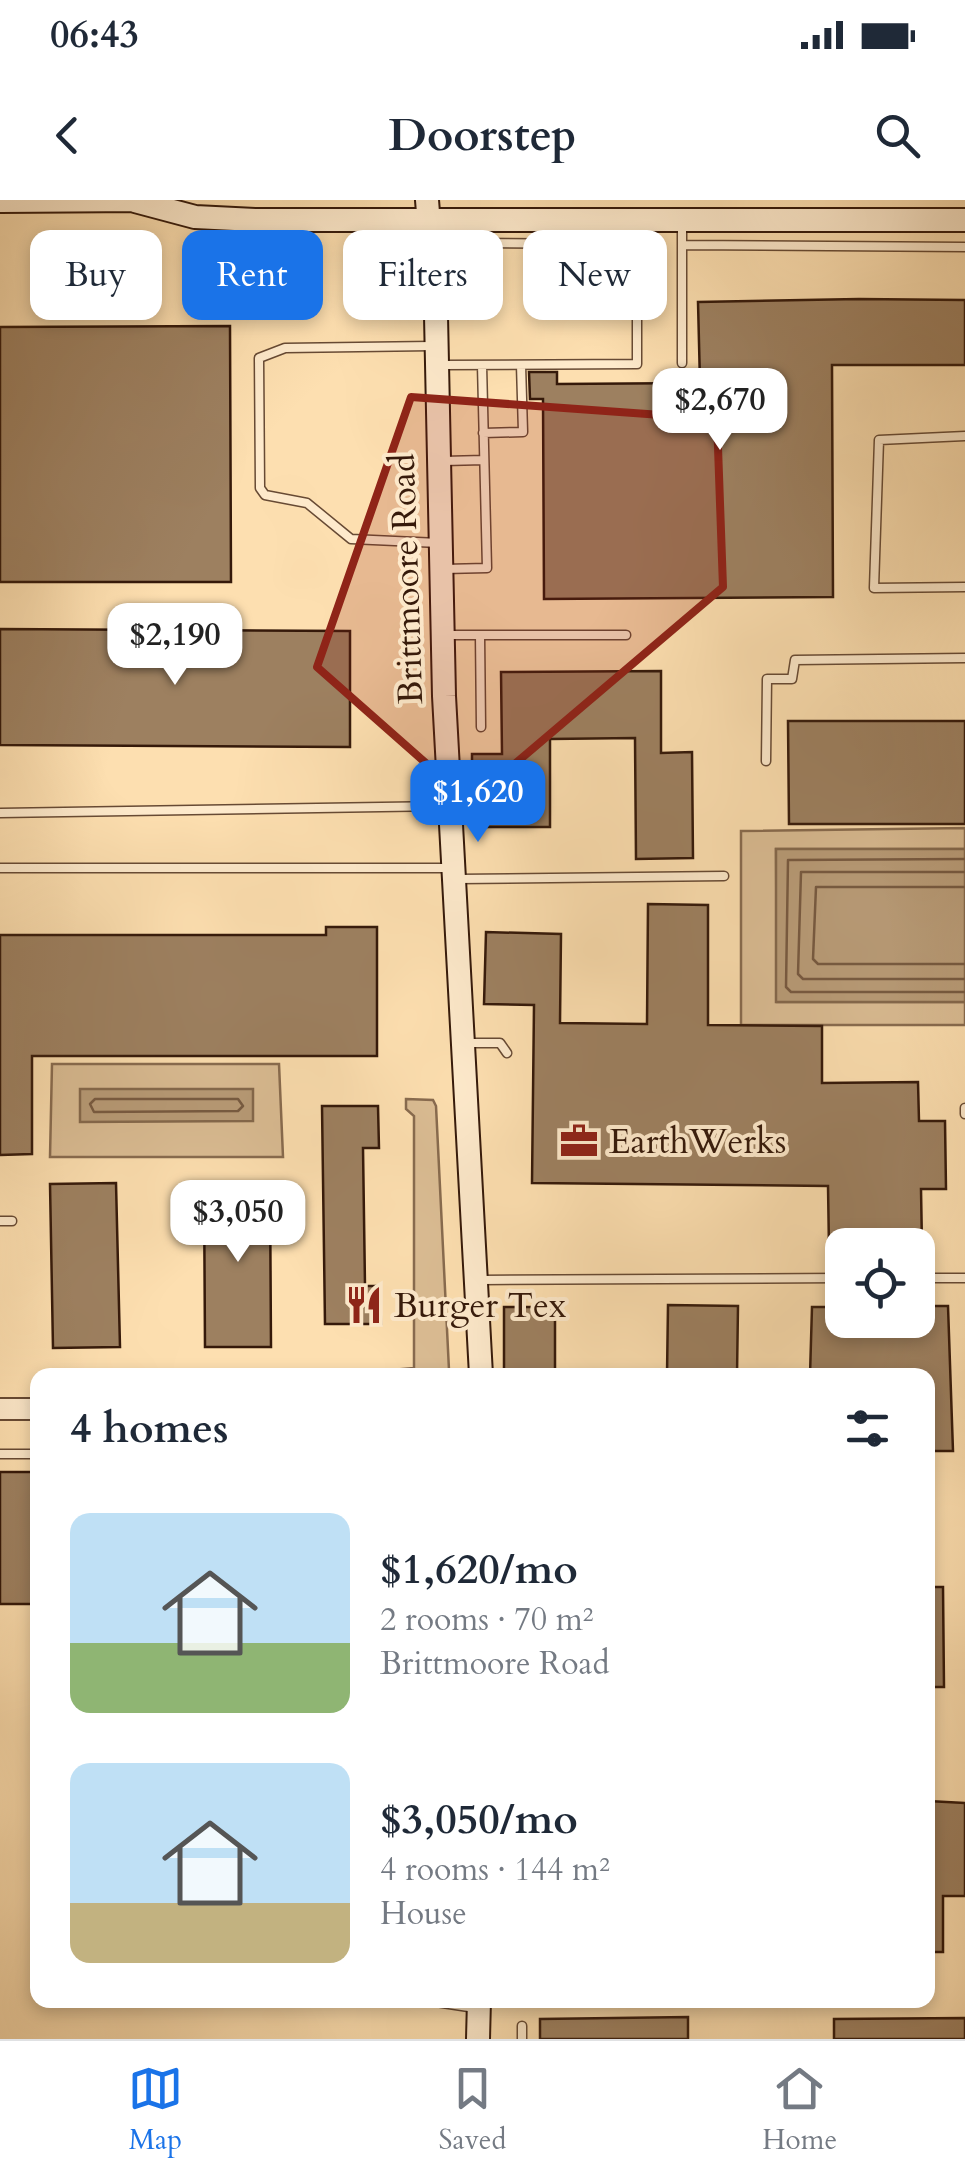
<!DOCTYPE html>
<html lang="en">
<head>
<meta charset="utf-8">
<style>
	:root { --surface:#fff; --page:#f6f6f7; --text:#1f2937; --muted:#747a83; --line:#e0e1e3; --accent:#1a73e8 }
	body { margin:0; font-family:Cardo,serif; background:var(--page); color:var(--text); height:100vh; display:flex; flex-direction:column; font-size:38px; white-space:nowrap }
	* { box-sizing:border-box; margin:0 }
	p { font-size:32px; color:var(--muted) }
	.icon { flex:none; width:55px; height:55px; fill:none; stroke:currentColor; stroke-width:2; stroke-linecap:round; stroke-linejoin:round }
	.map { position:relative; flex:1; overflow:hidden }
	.sheet { position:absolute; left:30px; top:1168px; width:905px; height:640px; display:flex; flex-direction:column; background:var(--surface); border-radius:20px; box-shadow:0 5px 15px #0003 }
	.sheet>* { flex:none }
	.guide { position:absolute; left:30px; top:30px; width:905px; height:90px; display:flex; gap:20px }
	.controls { position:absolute; left:825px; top:1028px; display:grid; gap:20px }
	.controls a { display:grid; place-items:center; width:110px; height:110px; border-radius:20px; background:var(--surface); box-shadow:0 5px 15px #0003; font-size:50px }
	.price { position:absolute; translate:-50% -85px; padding:0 22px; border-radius:20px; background:#fff; color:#222; font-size:32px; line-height:65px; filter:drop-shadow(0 2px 5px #0008) }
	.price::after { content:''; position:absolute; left:50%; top:60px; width:30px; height:22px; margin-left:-15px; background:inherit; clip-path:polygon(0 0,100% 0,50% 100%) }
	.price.active { background:var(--accent); color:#fff }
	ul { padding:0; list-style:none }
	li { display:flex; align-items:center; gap:30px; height:250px; padding:0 40px }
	li span { display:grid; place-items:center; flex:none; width:280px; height:200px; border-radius:20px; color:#555 }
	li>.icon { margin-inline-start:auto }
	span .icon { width:120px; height:120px; fill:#fffc; stroke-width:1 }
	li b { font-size:42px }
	h2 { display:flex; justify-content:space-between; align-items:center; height:120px; padding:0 40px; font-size:42px }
	.chip { padding:0 35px; border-radius:20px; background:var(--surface); box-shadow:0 5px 15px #0003; font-size:35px; line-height:90px }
	.chip.active { background:var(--accent); color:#fff }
	.status { display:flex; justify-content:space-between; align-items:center; height:70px; padding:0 50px; background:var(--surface); direction:ltr }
	.status svg { height:28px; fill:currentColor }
	header { display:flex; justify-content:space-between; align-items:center; height:130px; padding:0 40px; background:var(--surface); font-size:45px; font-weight:700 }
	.tab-bar { display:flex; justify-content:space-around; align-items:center; height:140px; border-top:2px solid var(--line); background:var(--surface); font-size:28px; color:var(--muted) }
	.tab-bar a { display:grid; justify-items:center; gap:5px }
	.tab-bar .active { color:var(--accent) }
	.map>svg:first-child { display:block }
	.green { fill:#dbbd94; stroke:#886b4f; stroke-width:2.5 }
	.water { fill:#b99c78; stroke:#84684c; stroke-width:2.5 }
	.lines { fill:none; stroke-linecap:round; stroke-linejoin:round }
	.shore { stroke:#775a41; stroke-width:2.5 }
	.building { fill:#9d8060; stroke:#35190a; stroke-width:2.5 }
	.service-casing { stroke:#674a34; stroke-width:11 }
	.tertiary-casing { stroke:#674a34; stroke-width:24 }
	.secondary-casing { stroke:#35190a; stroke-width:26 }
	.service { stroke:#feeacc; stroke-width:8 }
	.tertiary { stroke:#feeacc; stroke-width:20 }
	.secondary { stroke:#feeacc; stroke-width:22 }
	.marked { fill:#8f2418; fill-opacity:0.2; stroke:#8f2418; stroke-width:8; stroke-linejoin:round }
	.labels { text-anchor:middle; stroke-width:8; stroke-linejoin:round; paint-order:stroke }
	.street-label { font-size:35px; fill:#35190a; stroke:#feeacc }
	.poi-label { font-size:35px; fill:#35190a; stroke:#feeacc; text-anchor:start }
</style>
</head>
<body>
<div class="status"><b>06:43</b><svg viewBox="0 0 49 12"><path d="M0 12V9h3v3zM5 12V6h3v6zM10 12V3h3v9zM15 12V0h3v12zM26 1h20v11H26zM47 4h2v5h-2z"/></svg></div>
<header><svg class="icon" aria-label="back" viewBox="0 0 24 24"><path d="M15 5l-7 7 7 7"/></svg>Doorstep<svg class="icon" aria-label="search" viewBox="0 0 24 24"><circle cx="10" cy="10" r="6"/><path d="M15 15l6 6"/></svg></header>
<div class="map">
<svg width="965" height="1839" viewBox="0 0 965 1839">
	<rect width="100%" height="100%" fill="#fddfb0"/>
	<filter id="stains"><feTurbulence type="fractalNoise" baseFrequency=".002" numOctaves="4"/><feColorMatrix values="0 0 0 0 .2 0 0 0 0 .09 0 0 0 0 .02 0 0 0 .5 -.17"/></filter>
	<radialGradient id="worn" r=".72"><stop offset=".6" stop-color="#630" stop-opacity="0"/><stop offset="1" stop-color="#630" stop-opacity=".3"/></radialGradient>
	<path class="green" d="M965 628V649H776L777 802H965V825H741V631Z
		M52 864H279L283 957H50Z
		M406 899 433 900 436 906 449 1170 446 1175H335L414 1168V916L406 909Z"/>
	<path class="water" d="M776 649H965V802H776Z
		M80 889H253V921L80 922Z"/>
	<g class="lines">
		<path class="shore" d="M965 659 788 660 786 787 791 792H965
			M965 672H801L798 774 803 779H965
			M965 687H816L813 759 818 764H965
			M95 899H238L243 906 238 911 94 912 90 904Z"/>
	</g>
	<path class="building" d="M859 99 965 100V165H832L833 397 544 399 543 199H530L529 172H557V184L700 183 698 102Z
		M230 126 231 382H0V127Z
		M0 429 350 431V547L0 545Z
		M661 471V553L692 552 693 658 636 659 635 538 550 539V627H472V554H502L501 472Z
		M788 521H965V624H789Z
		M648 704 708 705V825L822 826V883L918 882 919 921H945L946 989H921L922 1045H842V1049H829L828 986 532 983 534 805 484 804 486 732 561 734 560 823 647 824Z
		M326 727H377V856H32V954L0 955V735H326Z
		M322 906H378L379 948H363L365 1086H380L381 1124H325Z
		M116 983 120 1147 53 1148 50 984Z
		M270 983 271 1147H205L204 984Z
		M668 1105 738 1106 737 1175H667Z
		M918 1106H948L953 1251H928V1175H810L812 1107H842V1120H918Z
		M504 1107H555V1175H504Z
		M0 1272H38V1404H0Z
		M928 1387H943L944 1487H928Z
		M928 1601 965 1603V1696H943V1752H928Z
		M688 1817V1839H540V1819Z
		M965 1818V1839H834V1819Z"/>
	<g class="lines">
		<g class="service-casing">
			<path id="service" d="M682 24V163
				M469 43 604 44
				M682 45 965 47
				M432 146 285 148 259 158 260 288 265 295 307 303 351 339 439 343
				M441 165 637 164V43L604 44 605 22
				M483 233 523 232 521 165
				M965 236 879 240 874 388 965 387
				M444 261 484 260
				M444 369 487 368 482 165
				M446 435H626
				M480 435 481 527
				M766 561 767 479H792L795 460 965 458
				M0 613 445 606
				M0 668H449
				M458 679 724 676
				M467 843H500L507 853
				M965 908V914
				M0 1021H12
				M918 1078H965
				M481 1080 842 1078
				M0 1254H38
				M423 1800 475 1808
				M522 1826V1839"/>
		</g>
		<g class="tertiary-casing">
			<path id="tertiary" d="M0 1209H38"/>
		</g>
		<g class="secondary-casing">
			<path id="secondary" d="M427 0 436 116 444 496 481 1175
				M0 1 140 0
				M135 1 195 17 255 20H965
				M478 1839 479 1800"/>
		</g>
		<use href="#service" class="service"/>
		<use href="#tertiary" class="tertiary"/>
		<use href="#secondary" class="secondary"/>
	</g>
	<path class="marked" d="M411 197 717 219 723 387 470 602 317 467Z"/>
	<defs>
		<g id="office-bare" transform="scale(3)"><path d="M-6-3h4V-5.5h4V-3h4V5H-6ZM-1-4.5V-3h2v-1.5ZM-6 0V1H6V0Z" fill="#8f2418" stroke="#feeacc" stroke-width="2.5" paint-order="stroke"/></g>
		<g id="restaurant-bare" transform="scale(3)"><path d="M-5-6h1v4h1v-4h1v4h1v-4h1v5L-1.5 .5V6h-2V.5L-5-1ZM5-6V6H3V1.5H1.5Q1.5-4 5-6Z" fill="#8f2418" stroke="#feeacc" stroke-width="2.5" paint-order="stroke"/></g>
	</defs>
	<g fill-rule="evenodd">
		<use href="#office-bare" x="579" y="941"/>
		<use href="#restaurant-bare" x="364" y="1105"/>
	</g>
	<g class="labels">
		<g class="street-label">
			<text transform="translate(406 379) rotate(-92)" y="12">Brittmoore Road</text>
		</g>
		<g class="poi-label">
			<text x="609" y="953">EarthWerks</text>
			<text x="394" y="1117">Burger Tex</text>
		</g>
	</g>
	<rect width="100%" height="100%" filter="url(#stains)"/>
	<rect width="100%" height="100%" fill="url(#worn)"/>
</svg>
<div class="controls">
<a><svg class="icon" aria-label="locate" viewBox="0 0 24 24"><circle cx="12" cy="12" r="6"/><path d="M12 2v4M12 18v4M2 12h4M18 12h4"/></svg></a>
</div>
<b class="price" style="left:720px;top:253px">$2,670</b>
<b class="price" style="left:175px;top:488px">$2,190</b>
<b class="price active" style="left:478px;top:645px">$1,620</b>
<b class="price" style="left:238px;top:1065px">$3,050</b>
<div class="guide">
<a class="chip">Buy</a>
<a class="chip active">Rent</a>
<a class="chip">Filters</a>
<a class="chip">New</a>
</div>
<section class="sheet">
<h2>4 homes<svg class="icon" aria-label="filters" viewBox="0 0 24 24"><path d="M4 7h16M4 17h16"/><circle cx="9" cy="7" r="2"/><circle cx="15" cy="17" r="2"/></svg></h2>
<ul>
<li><span style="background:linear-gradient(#bfe0f5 65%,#8fb573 0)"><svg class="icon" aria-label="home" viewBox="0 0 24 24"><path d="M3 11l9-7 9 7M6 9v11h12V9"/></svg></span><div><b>$1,620/mo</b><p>2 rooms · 70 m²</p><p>Brittmoore Road</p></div></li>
<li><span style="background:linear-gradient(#bfe0f5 70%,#c2b280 0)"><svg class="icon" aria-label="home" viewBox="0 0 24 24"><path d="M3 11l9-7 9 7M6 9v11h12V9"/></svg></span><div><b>$3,050/mo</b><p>4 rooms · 144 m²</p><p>House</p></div></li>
</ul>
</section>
</div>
<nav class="tab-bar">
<a class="active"><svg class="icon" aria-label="map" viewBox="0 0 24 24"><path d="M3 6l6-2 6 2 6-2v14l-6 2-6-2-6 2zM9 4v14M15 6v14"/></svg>Map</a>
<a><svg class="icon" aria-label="saved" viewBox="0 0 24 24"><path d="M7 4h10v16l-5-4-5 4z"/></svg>Saved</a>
<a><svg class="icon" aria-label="home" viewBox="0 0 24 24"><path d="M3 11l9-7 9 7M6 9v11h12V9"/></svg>Home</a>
</nav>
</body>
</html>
